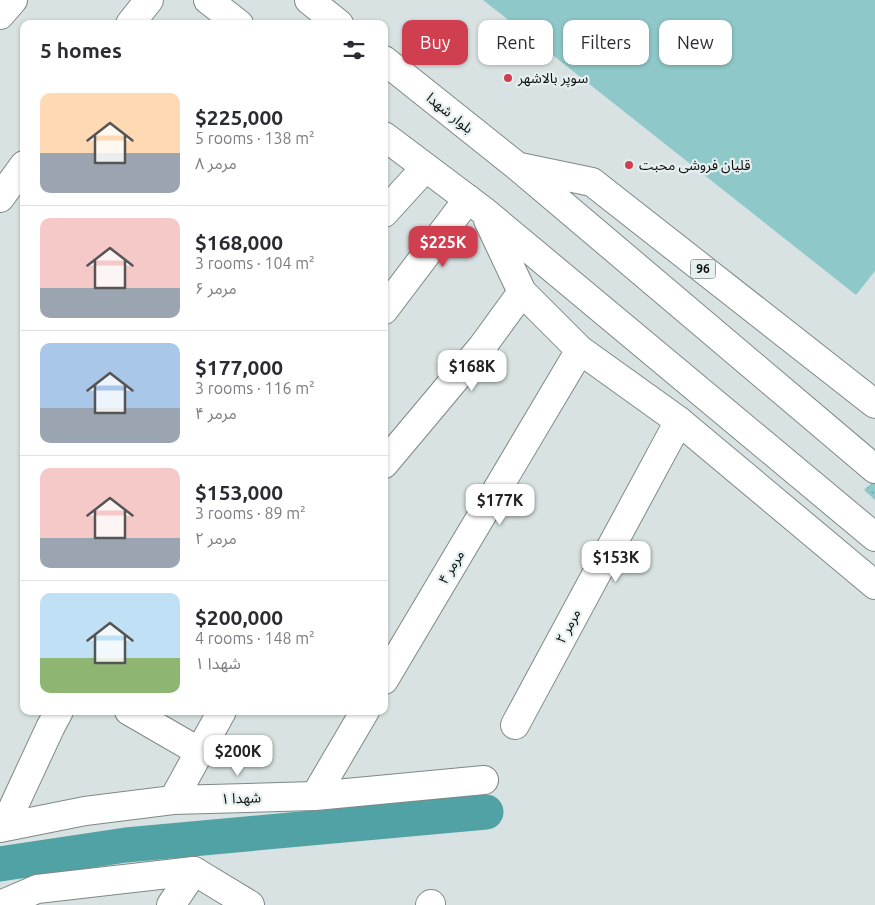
<!DOCTYPE html>
<html lang="en">
<head>
<meta charset="utf-8">
<style>
	:root { --surface:#fff; --page:#f7f7f7; --text:#2b2b33; --muted:#7c7c81; --line:#e1e1e2; --accent:#cf3f50 }
	body { margin:0; font-family:Ubuntu,"Noto Sans Arabic",sans-serif; background:var(--page); color:var(--text); height:100vh; display:flex; flex-direction:column; font-size:19px; white-space:nowrap }
	* { box-sizing:border-box; margin:0 }
	p { font-size:16px; color:var(--muted) }
	.icon { flex:none; width:28px; height:28px; fill:none; stroke:currentColor; stroke-width:2; stroke-linecap:round; stroke-linejoin:round }
	.map { position:relative; flex:1; overflow:hidden }
	.sheet { position:absolute; left:20px; top:20px; width:368px; height:695px; display:flex; flex-direction:column; background:var(--surface); border-radius:10px; box-shadow:0 1px 4px #0004 }
	.sheet>* { flex:none }
	.top-card { position:absolute; left:402px; top:20px; width:398px; height:45px; display:flex; gap:10px }
	.price { position:absolute; translate:-50% -42px; padding:0 11px; border-radius:10px; background:#fff; color:#222; font-size:16px; line-height:32px; filter:drop-shadow(0 1px 2px #0008) }
	.price::after { content:''; position:absolute; left:50%; top:30px; width:15px; height:11px; margin-left:-8px; background:inherit; clip-path:polygon(0 0,100% 0,50% 100%) }
	.price.current { background:var(--accent); color:#fff }
	ul { padding:0; list-style:none }
	li { display:flex; align-items:center; gap:15px; height:125px; padding:0 20px }
	li+li { border-top:1px solid var(--line) }
	li span { display:grid; place-items:center; flex:none; width:140px; height:100px; border-radius:10px; color:#555 }
	li>.icon { margin-inline-start:auto }
	span .icon { width:60px; height:60px; fill:#fffc; stroke-width:1 }
	li b { font-size:21px }
	h2 { display:flex; justify-content:space-between; align-items:center; height:60px; padding:0 20px; font-size:21px }
	.pill { padding:0 18px; border-radius:10px; background:var(--surface); box-shadow:0 1px 4px #0004; font-size:18px; line-height:45px }
	.pill.current { background:var(--accent); color:#fff }
	.map>svg:first-child { display:block }
	.green { fill:url(#green-dots) }
	.pitch { fill:#8fc8c9 }
	.lines { fill:none; stroke-linecap:round; stroke-linejoin:round }
	.canal { stroke:#50a2a5; stroke-width:35 }
	.street-casing { stroke:#7f8787; stroke-width:30 }
	.secondary-casing { stroke:#7f8787; stroke-width:30 }
	.highway-casing { stroke:#7f8787; stroke-width:30 }
	.street { stroke:#fff; stroke-width:28 }
	.secondary { stroke:#fff; stroke-width:28 }
	.highway { stroke:#fff; stroke-width:28 }
	.poi-dot { fill:#cf3f50; stroke:#e6efef; stroke-width:2 }
	.labels { text-anchor:middle; stroke-width:4.5; stroke-linejoin:round; paint-order:stroke }
	.shield { fill:#e6efef; stroke:#4e5353; stroke-width:1 }
	.shield-label { font-size:12px; font-weight:bold; fill:#0d1010 }
	.poi-label { font-size:14px; fill:#0d1010; stroke:#e6efef; text-anchor:start }
	.street-label { font-size:14px; fill:#0d1010; stroke:#e6efef }
</style>
</head>
<body>
<div class="map">
<svg width="875" height="905" viewBox="0 0 875 905">
	<defs>
		<pattern id="green-dots" width="8" height="8" patternUnits="userSpaceOnUse" patternTransform="scale(1.25)"><rect width="8" height="8" fill="#8fc8c9"/><path d="M2 2h.1M6 6h.1" fill="none" stroke="#7aabac" stroke-width="1.8" stroke-linecap="round"/></pattern>
	</defs>
	<rect width="100%" height="100%" fill="#d9e2e2"/>
	<path class="green" d="M875 480V500L864 490Z"/>
	<path class="pitch" d="M483 0H875V271L856 295Z"/>
	<g class="lines">
		<path class="canal" d="M0 864 126 845 486 812"/>
		<g class="street-casing">
			<path id="street" d="M0 15 13 0
				M130 24 149 0
				M0 198 24 165
				M384 213 425 168
				M384 310 468 199
				M384 464 482 347 522 292
				M384 680 580 350
				M129 711 200 752
				M515 725 679 421
				M315 796 365 711
				M173 800 222 711
				M4 827 50 728 59 711
				M0 828 85 811 173 800 315 796 484 780
				M171 905 194 871
				M430 905 431 904"/>
		</g>
		<g class="secondary-casing">
			<path id="secondary" d="M0 905 37 889 194 871 250 905"/>
		</g>
		<g class="highway-casing">
			<path id="highway" d="M208 0 239 24
				M309 0 339 24
				M384 60 517 166 875 469
				M384 136 485 212 875 537
				M520 167 592 182 875 404
				M488 220 522 292 580 350 679 421 875 585"/>
		</g>
		<use href="#street" class="street"/>
		<use href="#secondary" class="secondary"/>
		<use href="#highway" class="highway"/>
	</g>
	<g class="poi-dot">
		<circle cx="508" cy="78" r="5"/>
		<circle cx="629" cy="165" r="5"/>
	</g>
	<g class="labels">
		<rect class="shield" x="690.5" y="259.5" width="25" height="19" rx="4"/>
		<g class="shield-label">
			<text x="703" y="273">96</text>
		</g>
		<g class="poi-label">
			<text x="518" y="83">سوپر بالاشهر</text>
			<text x="639" y="170">قلیان فروشی محبت</text>
		</g>
		<g class="street-label">
			<text transform="translate(450 113) rotate(39)" y="5">بلوار شهدا</text>
			<text transform="translate(451 567) rotate(-59)" y="5">مرمر ۴</text>
			<text transform="translate(568 626) rotate(-62)" y="5">مرمر ۲</text>
			<text transform="translate(241 798) rotate(-2)" y="5">شهدا ۱</text>
		</g>
	</g>
</svg>
<b class="price current" style="left:443px;top:268px">$225K</b>
<b class="price" style="left:472px;top:392px">$168K</b>
<b class="price" style="left:500px;top:526px">$177K</b>
<b class="price" style="left:616px;top:583px">$153K</b>
<b class="price" style="left:238px;top:777px">$200K</b>
<div class="top-card">
<a class="pill current">Buy</a>
<a class="pill">Rent</a>
<a class="pill">Filters</a>
<a class="pill">New</a>
</div>
<section class="sheet">
<h2>5 homes<svg class="icon" aria-label="filters" viewBox="0 0 24 24"><path d="M4 7h16M4 17h16"/><circle cx="9" cy="7" r="2"/><circle cx="15" cy="17" r="2"/></svg></h2>
<ul>
<li><span style="background:linear-gradient(#ffd9b3 60%,#9aa5b1 0)"><svg class="icon" aria-label="home" viewBox="0 0 24 24"><path d="M3 11l9-7 9 7M6 9v11h12V9"/></svg></span><div><b>$225,000</b><p>5 rooms · 138 m²</p><p>مرمر ۸</p></div></li>
<li><span style="background:linear-gradient(#f6c9c9 70%,#9aa5b1 0)"><svg class="icon" aria-label="home" viewBox="0 0 24 24"><path d="M3 11l9-7 9 7M6 9v11h12V9"/></svg></span><div><b>$168,000</b><p>3 rooms · 104 m²</p><p>مرمر ۶</p></div></li>
<li><span style="background:linear-gradient(#a9c7e8 65%,#9aa5b1 0)"><svg class="icon" aria-label="home" viewBox="0 0 24 24"><path d="M3 11l9-7 9 7M6 9v11h12V9"/></svg></span><div><b>$177,000</b><p>3 rooms · 116 m²</p><p>مرمر ۴</p></div></li>
<li><span style="background:linear-gradient(#f6c9c9 70%,#9aa5b1 0)"><svg class="icon" aria-label="home" viewBox="0 0 24 24"><path d="M3 11l9-7 9 7M6 9v11h12V9"/></svg></span><div><b>$153,000</b><p>3 rooms · 89 m²</p><p>مرمر ۲</p></div></li>
<li><span style="background:linear-gradient(#bfe0f5 65%,#8fb573 0)"><svg class="icon" aria-label="home" viewBox="0 0 24 24"><path d="M3 11l9-7 9 7M6 9v11h12V9"/></svg></span><div><b>$200,000</b><p>4 rooms · 148 m²</p><p>شهدا ۱</p></div></li>
</ul>
</section>
</div>
</body>
</html>
